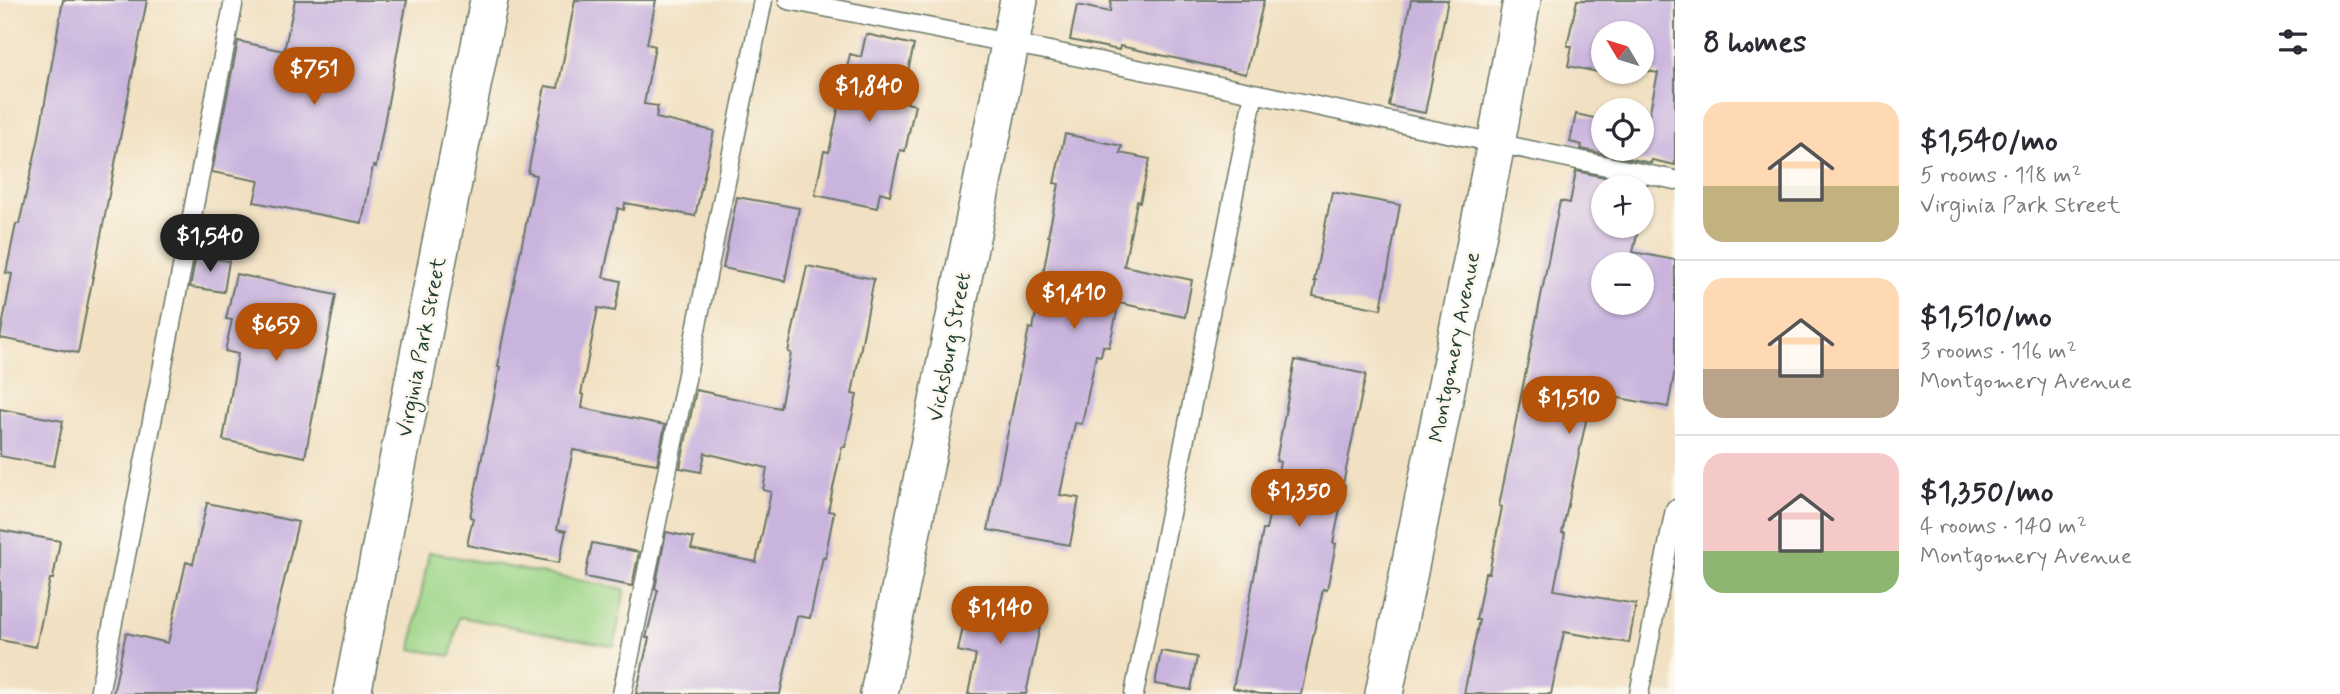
<!DOCTYPE html>
<html lang="en">
<head>
<meta charset="utf-8">
<style>
	:root { --surface:#fff; --page:#f2f2f3; --text:#2b2b33; --muted:#7c7c81; --line:#e1e1e2; --accent:#b45309 }
	body { margin:0; font-family:Mynerve,sans-serif; background:var(--page); color:var(--text); height:100vh; display:flex; flex-direction:column; font-size:26px; white-space:nowrap }
	* { box-sizing:border-box; margin:0 }
	p { font-size:23px; color:var(--muted) }
	.icon { flex:none; width:38px; height:38px; fill:none; stroke:currentColor; stroke-width:2; stroke-linecap:round; stroke-linejoin:round }
	.map { position:relative; flex:1; overflow:hidden }
	.panel { display:flex; flex-direction:column; background:var(--surface); width:665px }
	.panel>* { flex:none }
	.needle { width:46px; rotate:308deg }
	.fabs { position:absolute; left:1591px; top:21px; display:grid; gap:14px }
	.fabs a { display:grid; place-items:center; width:63px; height:63px; border-radius:50%; background:var(--surface); box-shadow:0 2px 5px #0004; font-size:35px }
	.price { position:absolute; translate:-50% -60px; padding:0 16px; border-radius:24px; background:var(--accent); color:#fff; font-size:23px; line-height:46px; filter:drop-shadow(0 2px 4px #0008) }
	.price::after { content:''; position:absolute; left:50%; top:42px; width:21px; height:16px; margin-left:-10px; background:inherit; clip-path:polygon(0 0,100% 0,50% 100%) }
	.price.on { background:#222; color:#fff }
	ul { padding:0; list-style:none }
	li { display:flex; align-items:center; gap:21px; height:175px; padding:0 28px }
	li+li { border-top:2px solid var(--line) }
	li span { display:grid; place-items:center; flex:none; width:196px; height:140px; border-radius:21px; color:#555 }
	li>.icon { margin-inline-start:auto }
	span .icon { width:84px; height:84px; fill:#fffc; stroke-width:1 }
	li b { font-size:30px }
	h2 { display:flex; justify-content:space-between; align-items:center; height:84px; padding:0 28px; font-size:30px }
	main { display:flex; flex:1; min-height:0 }
	.map>svg:first-child { display:block }
	.green { fill:#9dd587; stroke:#5e895e; stroke-width:2 }
	.building { fill:#c9b4de; fill-rule:evenodd }
	.lines { fill:none; stroke-linecap:round; stroke-linejoin:round }
	.lane-casing { stroke:#687665; stroke-width:21 }
	.street-casing { stroke:#687665; stroke-width:40 }
	.lane { stroke:#fff; stroke-width:18 }
	.street { stroke:#fff; stroke-width:37 }
	.labels { text-anchor:middle; stroke-width:5; stroke-linejoin:round; paint-order:stroke }
	.street-label { font-size:21px; fill:#1f3d34; stroke:#fbf7ec }
</style>
</head>
<body>
<main>
<div class="map">
<svg width="1675" height="694" viewBox="0 0 1675 694">
	<rect width="100%" height="100%" fill="#fbf7ec"/>
	<filter id="ink" filterUnits="userSpaceOnUse"><feTurbulence type="fractalNoise" baseFrequency=".0143" numOctaves="2"/><feDisplacementMap in="SourceGraphic" scale="14" xChannelSelector="R" yChannelSelector="G"/><feConvolveMatrix kernelMatrix="1 2 1 2 8 2 1 2 1" color-interpolation-filters="sRGB"/></filter>
	<filter id="wash" filterUnits="userSpaceOnUse"><feTurbulence type="fractalNoise" baseFrequency=".00686" numOctaves="4" result="noise"/><feDisplacementMap in="SourceGraphic" scale="28" xChannelSelector="R" yChannelSelector="G"/><feGaussianBlur stdDeviation="1.57" result="paint"/><feColorMatrix in="noise" values="0 0 0 0 0 0 0 0 0 0 0 0 0 0 0 0 0 1.4 0 .05"/><feComposite in="paint" operator="in"/></filter>
	<g filter="url(#wash)">
		<rect width="100%" height="100%" fill="#f1e0c1"/>
		<path class="green" d="M429 552 625 589 614 646 459 617 451 656 411 649Z"/>
		<g id="blocks">
			<path class="building" d="M63 0H147L78 353 0 338 12 274 6 273 16 224H19L38 142Z
				M295 0H407L376 167 373 166 362 223 254 202 259 181 212 172 238 41 284 51Z
				M575 0H656L647 44 655 46 644 104 658 106 656 118 714 131 695 216 625 203 624 210 618 208 603 277 621 281 615 311 598 308 581 394 584 395 582 408 665 425 657 464 573 450 557 529 566 531 559 563 467 545 473 518 470 517 500 367H498L502 342 536 175 528 173 545 86 558 88Z
				M1111 0H1264L1246 74 1120 46 1119 50 1070 40 1077 5 1110 12Z
				M1411 0H1448L1425 113 1389 106Z
				M1577 0H1675V165L1652 160 1651 163 1581 149 1582 145 1570 142 1576 114 1603 120V149H1642V128L1646 129 1658 73 1642 70V33H1603V61H1600L1598 72 1568 66 1572 46H1567Z
				M866 34 914 45 907 75 913 76 907 103 915 105 905 151 900 150 890 195 880 192 877 208 815 195 824 151 829 152 850 54 861 57Z
				M1065 134 1122 146 1120 153 1150 159 1140 202 1137 201 1124 266 1192 280 1185 317 1119 303 1109 347 1103 346 1101 356 1096 355 1082 424 1075 423 1060 495 1079 498 1070 545 988 530 1029 328 1033 329 1050 236H1048L1059 184 1054 183Z
				M1576 171 1647 186 1642 211V187H1603V226H1639L1633 252 1675 260V370L1668 407 1592 393 1562 533H1565L1554 590 1636 604 1629 643 1564 632 1551 694H1464L1479 620H1476L1485 573H1489L1502 507 1499 506 1560 201 1570 203ZM1603 264H1642V303H1603Z
				M1332 192 1400 205 1381 309 1313 296 1316 281H1314Z
				M737 197 799 208 785 281 723 268Z
				M196 256 229 261 224 292 190 287Z
				M807 266 874 279 852 394 857 395 845 447H842L828 511 834 512 825 558 823 557 810 618 797 616 780 694H636L649 638H646L658 590 655 589 666 532 694 538 691 549 756 562 771 492 763 490 767 468 705 453 701 472 680 468 696 390 780 408 791 353 788 352Z
				M236 274 336 295 305 457 223 440 238 354 225 351 232 320 226 319Z
				M1295 360 1366 374 1343 484 1345 485 1333 543 1336 544 1327 590 1323 589 1301 694H1260L1233 688 1263 530H1266L1280 462 1276 461Z
				M0 409 63 421 54 466 0 456Z
				M207 503 298 522 257 694H113L126 633 168 643 186 562 193 564Z
				M0 530 60 541 53 579H50L36 647 0 640Z
				M592 543 639 552 632 586 585 577Z
				M969 597 1043 612 1026 694H968L976 655 958 651Z
				M1161 651 1197 657 1191 690 1155 684Z"/>
		</g>
	</g>
	<g filter="url(#ink)">
		<use href="#blocks" fill-opacity="0" stroke="#687665" stroke-width="2"/>
		<g class="lines">
			<g class="lane-casing">
				<path id="lane" d="M788 0 1045 50 1675 180
					M99 694 234 0
					M622 694 763 0
					M1134 694 1254 93
					M1639 694 1675 509"/>
			</g>
			<g class="street-casing">
				<path id="street" d="M352 694 489 0
					M879 694 1019 0
					M1384 694 1496 144 1522 0"/>
			</g>
			<use href="#lane" class="lane"/>
			<use href="#street" class="street"/>
		</g>
	</g>
	<g class="labels">
		<g class="street-label">
			<text transform="translate(421 347) rotate(-79)" y="7">Virginia Park Street</text>
			<text transform="translate(949 347) rotate(-79)" y="7">Vicksburg Street</text>
			<text transform="translate(1454 347) rotate(-79)" y="7">Montgomery Avenue</text>
		</g>
	</g>
</svg>
<div class="fabs">
<a><svg class="needle" viewBox="-14 -14 28 28"><path d="M0-13l5 13h-10z" fill="#e53935"/><path d="M0 13l5-13h-10z" fill="#7c7c81"/></svg></a>
<a><svg class="icon" aria-label="locate" viewBox="0 0 24 24"><circle cx="12" cy="12" r="6"/><path d="M12 2v4M12 18v4M2 12h4M18 12h4"/></svg></a>
<a>+</a>
<a>−</a>
</div>
<b class="price" style="left:314px;top:107px">$751</b>
<b class="price" style="left:869px;top:124px">$1,840</b>
<b class="price on" style="left:210px;top:274px">$1,540</b>
<b class="price" style="left:1074px;top:331px">$1,410</b>
<b class="price" style="left:276px;top:363px">$659</b>
<b class="price" style="left:1569px;top:436px">$1,510</b>
<b class="price" style="left:1299px;top:529px">$1,350</b>
<b class="price" style="left:1000px;top:646px">$1,140</b>
</div>
<section class="panel">
<h2>8 homes<svg class="icon" aria-label="filters" viewBox="0 0 24 24"><path d="M4 7h16M4 17h16"/><circle cx="9" cy="7" r="2"/><circle cx="15" cy="17" r="2"/></svg></h2>
<ul>
<li><span style="background:linear-gradient(#ffd9b3 60%,#c2b280 0)"><svg class="icon" aria-label="home" viewBox="0 0 24 24"><path d="M3 11l9-7 9 7M6 9v11h12V9"/></svg></span><div><b>$1,540/mo</b><p>5 rooms · 118 m²</p><p>Virginia Park Street</p></div></li>
<li><span style="background:linear-gradient(#ffd9b3 65%,#b9a48a 0)"><svg class="icon" aria-label="home" viewBox="0 0 24 24"><path d="M3 11l9-7 9 7M6 9v11h12V9"/></svg></span><div><b>$1,510/mo</b><p>3 rooms · 116 m²</p><p>Montgomery Avenue</p></div></li>
<li><span style="background:linear-gradient(#f6c9c9 70%,#8fb573 0)"><svg class="icon" aria-label="home" viewBox="0 0 24 24"><path d="M3 11l9-7 9 7M6 9v11h12V9"/></svg></span><div><b>$1,350/mo</b><p>4 rooms · 140 m²</p><p>Montgomery Avenue</p></div></li>
</ul>
</section>
</main>
</body>
</html>
